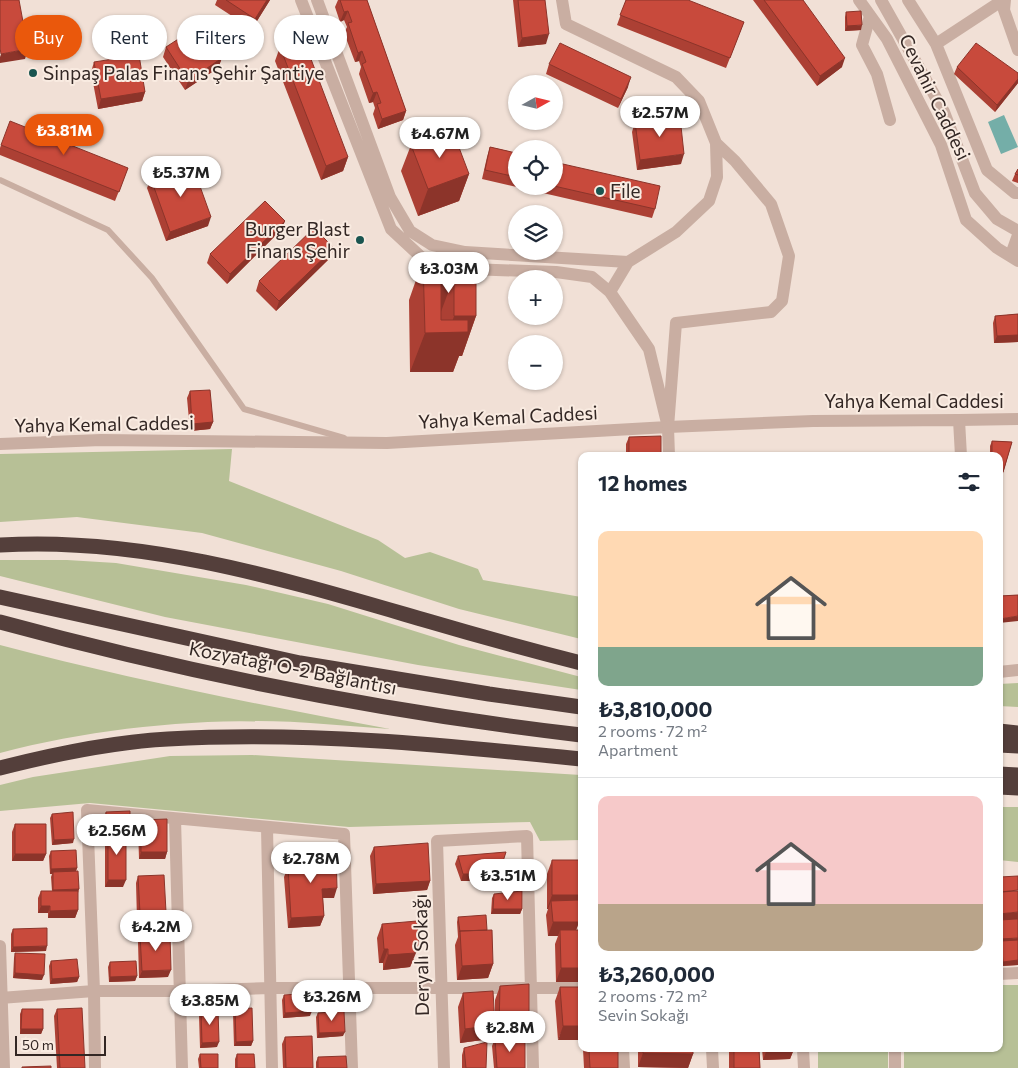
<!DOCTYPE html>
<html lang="en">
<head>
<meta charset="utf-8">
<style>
	:root { --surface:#fff; --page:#f2f2f3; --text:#1f2937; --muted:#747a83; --line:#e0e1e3; --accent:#ea580c }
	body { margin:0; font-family:Commissioner,sans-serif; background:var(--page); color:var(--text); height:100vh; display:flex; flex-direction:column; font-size:19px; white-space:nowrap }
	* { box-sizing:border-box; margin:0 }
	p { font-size:16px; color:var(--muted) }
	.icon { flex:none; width:28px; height:28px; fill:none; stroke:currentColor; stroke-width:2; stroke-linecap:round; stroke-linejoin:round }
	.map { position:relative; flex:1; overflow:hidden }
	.details { position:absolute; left:578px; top:452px; width:425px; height:600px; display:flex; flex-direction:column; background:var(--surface); border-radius:10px; box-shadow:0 1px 4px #0004 }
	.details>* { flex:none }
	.banner { position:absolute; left:15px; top:15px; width:475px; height:45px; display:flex; gap:10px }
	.needle { width:32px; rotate:82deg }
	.fabs { position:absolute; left:508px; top:75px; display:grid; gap:10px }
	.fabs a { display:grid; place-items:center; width:55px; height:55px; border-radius:50%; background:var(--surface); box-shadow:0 1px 4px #0004; font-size:25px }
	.scale { position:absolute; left:15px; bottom:12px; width:91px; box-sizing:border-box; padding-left:5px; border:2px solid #332724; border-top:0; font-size:14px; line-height:18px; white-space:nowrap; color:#332724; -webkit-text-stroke:4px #f9ebe1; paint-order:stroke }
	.price { position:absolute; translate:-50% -42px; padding:0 11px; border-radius:18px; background:#fff; color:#222; font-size:16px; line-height:32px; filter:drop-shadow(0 1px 2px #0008) }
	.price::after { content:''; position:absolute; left:50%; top:30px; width:15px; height:11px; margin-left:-8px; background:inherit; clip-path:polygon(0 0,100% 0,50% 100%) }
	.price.on { background:var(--accent); color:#fff }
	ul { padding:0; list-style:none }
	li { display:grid; align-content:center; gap:10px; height:265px; padding:0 20px }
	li+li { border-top:1px solid var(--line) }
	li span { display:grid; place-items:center; height:155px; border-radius:10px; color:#555 }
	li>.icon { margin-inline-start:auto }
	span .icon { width:90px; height:90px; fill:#fffc; stroke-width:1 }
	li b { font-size:21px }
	h2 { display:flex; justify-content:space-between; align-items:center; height:60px; padding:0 20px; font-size:21px }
	.chip { padding:0 18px; border-radius:22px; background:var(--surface); box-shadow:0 1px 4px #0004; font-size:18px; line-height:45px }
	.chip.on { background:var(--accent); color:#fff }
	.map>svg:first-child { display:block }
	.green { fill:#b7c096 }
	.water { fill:#74aea8 }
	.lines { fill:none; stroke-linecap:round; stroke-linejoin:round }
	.service { stroke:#c9aea2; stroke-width:6 }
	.minor { stroke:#c9aea2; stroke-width:12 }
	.tertiary { stroke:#c9aea2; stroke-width:12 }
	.motorway { stroke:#543f3b; stroke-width:15 }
	.wall { fill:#ac4034 }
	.shaded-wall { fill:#8c342a }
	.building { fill:#c84a3c; stroke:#8c342a }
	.poi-dot { fill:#1a5550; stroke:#f9ebe1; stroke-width:2 }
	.labels { text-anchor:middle; stroke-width:4; stroke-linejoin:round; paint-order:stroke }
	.poi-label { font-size:19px; fill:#332724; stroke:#f9ebe1; text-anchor:start }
	.street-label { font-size:19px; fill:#332724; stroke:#f9ebe1 }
</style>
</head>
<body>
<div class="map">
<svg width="1018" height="1068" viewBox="0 0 1018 1068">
	<rect width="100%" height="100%" fill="#f1e0d6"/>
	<path class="green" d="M232 449 229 481 378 540 405 558 430 552 478 569 483 580 581 597V639L459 609 341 571 202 533 77 517 0 522V454Z
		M0 560H67L116 563 246 585 328 604 459 645 581 677V690L418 665 165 617 0 576Z
		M0 645C129 679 259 705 390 729 346 726 301 721 257 721 171 721 83 731 0 753Z
		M1018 683V707L999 706V684Z
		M252 755 581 775V840L540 841 530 822 349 827 90 803 0 811V785L33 777 170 756Z
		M999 807H1018V862L999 860Z
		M999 985H1018V1068H904V1049H999Z
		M818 1049H888V1068H818Z"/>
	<path class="water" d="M1004 115 1018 147 1001 154 988 122Z"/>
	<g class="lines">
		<path class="service" d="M0 180 108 230 152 278 244 409 344 438"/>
		<path class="minor" d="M301 0 391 229 421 257 468 269 556 272 592 277 610 292 649 349 668 427
			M317 0 390 197 410 231 432 245 465 252 628 262
			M562 0 566 24 676 77 699 101 716 143 717 177 709 201 676 232 628 262 610 292
			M908 0 936 44 987 170 1015 193H1018
			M1005 0 1004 10 1018 50
			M870 16 862 45 877 74 890 120
			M936 44 1003 0
			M959 420 1018 419
			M0 444 101 440 387 443 668 427
			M669 456 668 427 676 323 771 312 782 301 789 256 771 204 735 161 716 143
			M175 819 182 1068
			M267 828 272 1068
			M0 946 4 1068
			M999 974 1018 973
			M0 998 94 991H181L270 988H581
			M623 1049 624 1068
			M712 1049 713 1068
			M803 1049 804 1068
			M895 1049V1068
			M95 1068 94 991 87 810 344 834 352 1068
			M444 1068 437 841 527 836 533 1068"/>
		<path class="tertiary" d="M859 0 887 39 941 145 966 220 997 248 1018 261
			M881 0 944 112 975 193 997 219 1018 231
			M1018 235 1013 249 1018 259
			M668 427 813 421 959 420 961 456
			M999 672 1018 670"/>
		<path class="motorway" d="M0 545C146 536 290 581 428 621 479 636 530 650 581 663
			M0 597 300 663 489 694 581 707
			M0 622C191 674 385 712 581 735
			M999 731 1018 733
			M999 745 1018 746
			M0 768C55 754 112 742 168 739 306 731 444 745 581 759
			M999 774 1018 775
			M999 787 1018 788"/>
	</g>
	<path class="wall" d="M217 0H270L252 29 215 5Z
		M338 0H367L406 111 403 120 378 129 373 114 375 108 373 102 369 103 359 74 361 67 359 61 355 62 344 33 347 27 344 20 340 22 335 7Z
		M513 0H545L546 44 518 47Z
		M626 0 744 22 726 68 617 25Z
		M753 0H803L842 67 817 86Z
		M846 12 861 30 845 31V17Z
		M166 47 222 58 218 68 185 90 163 57Z
		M280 47 348 157 343 171 321 180 275 61Z
		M94 62 145 92 142 101 98 109 91 72Z
		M549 64 628 87 618 108 546 74Z
		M957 67 1018 73V83L995 112 954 74Z
		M635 122 681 164 637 170 632 132Z
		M1 145 128 168 115 201 0 155V148Z
		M411 145 469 174 459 201 418 216 401 171Z
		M490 147 516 153V186H554V162L655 209 652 218 482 179 487 157Z
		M1018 169V183L1012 181 1015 174Z
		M151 179 208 226 166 241 147 188Z
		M285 221 281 230 227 284 207 263 210 254Z
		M330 258 276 311 256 291 259 281Z
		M476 259V316L462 356H459L453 372H410L409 300 423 260Z
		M1018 314V342L994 343 993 323 995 316Z
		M190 391 213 422 210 429 190 431 187 398Z
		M629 437 661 456H626V444Z
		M992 441 1012 442 1002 477H999V456H990V446Z
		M1018 595 999 623V601L1000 596Z
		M106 812 130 826 129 831 104 832V817Z
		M52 814 73 843 52 845 50 818Z
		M141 820 167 852 165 859H139L138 827Z
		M15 824 46 854 43 861H12V832Z
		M108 833 123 887H105V840Z
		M374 847 430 881 427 890 373 894 370 856Z
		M51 851 77 868 76 871 79 889 78 893V910L75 918H48V913H38V898L41 891H52L51 877 52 874H50L49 856Z
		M297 856 334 898H323L324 916 320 926 288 928 284 877 288 867H294Z
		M458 856 496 881H461L455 864Z
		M552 860 579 909V922L576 930H581V982H556L555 944 558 936H548L546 915 548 909H547V874Z
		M138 876 163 919 137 920 136 883Z
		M1000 877 1018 965 1001 966 1000 946V943H999V880Z
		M494 894 522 909 520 914H491L492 898Z
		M458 917 487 930 493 964 488 978 457 980 455 945 458 937 457 922Z
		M382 924 414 960H413L410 967 383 970V963H379L377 938Z
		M13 929 46 951 11 952V934Z
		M140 935 168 977 139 978 138 942Z
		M15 953 42 980 13 978 14 958Z
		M51 961 79 977 77 982 50 984 49 966Z
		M110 962 137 976 135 981 109 982 108 967Z
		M500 986 524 1039 525 1068H494L492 1046 494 1041V1027L490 1039 460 1043 458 1007 463 993 495 1018V1000Z
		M560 987H581L558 1040 555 1001Z
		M284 995 310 1016 283 1018 282 1000Z
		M22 1009 43 1029 41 1034H20V1014Z
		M57 1009 85 1068H57L54 1016Z
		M235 1009 253 1041 251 1046H234L233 1013Z
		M201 1010 217 1047 200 1048 199 1015Z
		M318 1013 343 1036 317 1038 316 1017Z
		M285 1037 313 1068H283L282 1044Z
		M464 1048 486 1068H462V1055Z
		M583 1049H618V1068H584Z
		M638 1049H693V1054L688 1068 638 1067Z
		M729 1049H759L760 1068H729Z
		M762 1049H794L790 1059 763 1060Z
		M200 1054 218 1068H199L198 1059Z
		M237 1054 255 1068H235V1059Z
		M318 1057 347 1068H316V1062Z"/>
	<path class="shaded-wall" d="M267 0H270L252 29 255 19Z
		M348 11 344 20 340 22 344 12Z
		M862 25 861 30 845 31 847 26Z
		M549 34 546 44 518 47 522 38Z
		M28 49 25 59 0 63V57L1 54Z
		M362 51 359 61 355 62 358 53Z
		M222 58 218 68 185 90 188 81Z
		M845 58 842 67 817 86 820 76Z
		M631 77 628 87 618 108 621 99Z
		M1018 79V83L995 112 997 105Z
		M145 92 142 101 98 109 101 99Z
		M377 92 373 102 369 103 373 93Z
		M406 111 403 120 378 129 382 119Z
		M684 154 681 164 637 170 640 160Z
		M348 157 343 171 321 180 326 166Z
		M469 174 459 201 418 216 428 189Z
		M211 217 208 226 166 241 170 232Z
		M285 221 281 230 227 284 230 274Z
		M334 248 330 258 276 311 279 301Z
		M441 277H454L439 317Z
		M454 316H476L462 356H459L453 372H410L425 333 449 332Z
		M1018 335V342L994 343 997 336Z
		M213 422 210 429 190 431 192 424Z
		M1003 472 1002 477H999V473Z
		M1018 616V621L999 623 1000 619Z
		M130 826 129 831 104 832 106 827Z
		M74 839 73 843 52 845 54 840Z
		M141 852H167L165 859H139Z
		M15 854H46L43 861H12Z
		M77 868 75 873 53 872 52 874H50L51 869Z
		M463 874H499L496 881H461Z
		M108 880H126L123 887H105Z
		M430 881 427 890 373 894 376 884Z
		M337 888 334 898H319L322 889Z
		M79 889 77 894 52 895 53 890Z
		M552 895H581V909H552L551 901 548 909H547Z
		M41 906H50L48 913H38Z
		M493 909H522L520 914H491Z
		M78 910 75 918H48L50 911Z
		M166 912 163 919 137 920 140 913Z
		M1018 912V919L999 921V914Z
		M324 916 320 926 288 928 291 918Z
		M553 922H579L574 936 560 930 558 936H548Z
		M1018 938V943L1001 941 1000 943H999L1000 939Z
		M47 946 46 951 11 952 13 947Z
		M415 946H419L410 967 383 970 388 955Z
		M384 949H388L383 963H379Z
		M1018 960V965L1001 966 1003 962Z
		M493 964 488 978 457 980 462 966Z
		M561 968H581V982H556Z
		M171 970 168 977 139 978 142 971Z
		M15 973 44 975 42 980 13 978Z
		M137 976 135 981 109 982 110 977Z
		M79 977 77 982 50 984 52 979Z
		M312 1011 310 1016 283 1018 285 1013Z
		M495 1025 490 1039 460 1043 465 1029Z
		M563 1026H581V1040H558Z
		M499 1027H529L524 1041 495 1039 494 1041Z
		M21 1029H43L41 1034H20Z
		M345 1032 343 1036 317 1038 319 1033Z
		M253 1041 251 1046H234L236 1042Z
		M219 1042 217 1047 200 1048 202 1043Z
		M767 1049H794L790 1059 763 1060Z
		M643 1053 693 1054 688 1068 638 1067Z"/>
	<path class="building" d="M0 0H19L28 49 1 54 0 48Z
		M226 0H267L255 19Z
		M340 0H367L406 111 382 119 377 104 381 103 377 92 373 93 362 64 366 62 362 51 358 53 348 23 352 22 348 11 344 12Z
		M518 0H545L549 34 522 38Z
		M626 0H688L744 22 730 58 620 15Z
		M764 0H803L845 58 820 76Z
		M861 11 862 25 847 26 846 12Z
		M200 25 222 58 188 81 166 47Z
		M303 38 348 157 326 166 280 47Z
		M560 43 631 77 621 99 549 64Z
		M976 43 1018 73V79L997 105 957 67Z
		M139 55 145 92 101 99 94 62Z
		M680 117 684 154 640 160 635 122Z
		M10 121 128 168 119 192 1 145Z
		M452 129 469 174 428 189 411 145Z
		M490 147 516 153V177L485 170Z
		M554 162 660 186 655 209 554 186Z
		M192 164 211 217 170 232 151 179Z
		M1018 169V175L1015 174Z
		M265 201 285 221 230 274 210 254Z
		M314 228 334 248 279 301 259 281Z
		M476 259V316H454V277H441V320H468V332L425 333 423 260Z
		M1018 314V335L997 336 995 316Z
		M210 390 213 422 192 424 190 391Z
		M661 436V456H629V437Z
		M992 441 1012 442 1003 472 999 473V456H992Z
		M1018 595V616L1000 619V596Z
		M130 811V826L106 827V812Z
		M73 812 74 839 54 840 52 814Z
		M167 819V852H141V820Z
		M15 824H46V854H15Z
		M108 833H126V880H108Z
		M428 843 430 881 376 884 374 847Z
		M76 850 77 868 51 869V851Z
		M506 852 499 874H463L458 856Z
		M336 853 337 888 322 889 324 916 291 918 288 867 298 866 297 856Z
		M552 860H581V895H552Z
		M78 871 79 889 53 890V872Z
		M164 875 166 912 140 913 138 876Z
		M1018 876V890L1001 892 1000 877Z
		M41 891H78V910L50 911V906H41Z
		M522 891V909H493L494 894Z
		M1018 891V912L999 914V892Z
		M579 900V922H553L551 901Z
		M486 915 487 930 460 931V932L458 917Z
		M1018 919V938L1000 939 999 920Z
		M417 921 419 946H415V953L388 955V949H384L382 924Z
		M47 928V946L13 947V929Z
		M492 930 493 964 462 966 460 931Z
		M560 930H581V968H561Z
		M170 934 171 970 142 971 140 935Z
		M1018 940V960L1003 962 1001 941Z
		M15 953 45 954 44 975 15 973Z
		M77 959 79 977 52 979 51 961Z
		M136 961 137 976 110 977V962Z
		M529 984V1027H499L500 986Z
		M560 987H581V1026H563Z
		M493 991 495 1025 465 1029 463 993Z
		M311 993 312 1011 285 1013 284 995Z
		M82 1008 85 1068H60L57 1009Z
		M252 1008 253 1041 236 1042 235 1009Z
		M22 1009H43V1029H21Z
		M218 1009 219 1042 202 1043 201 1010Z
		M344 1011 345 1032 319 1033 318 1013Z
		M312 1036 313 1068H286L285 1037Z
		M495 1039H525V1068H497Z
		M487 1042 486 1068H466L464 1048Z
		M589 1049H618V1068H590Z
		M643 1049H693V1054L643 1053Z
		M734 1049H759L760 1068H734Z
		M200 1054H218V1068H201Z
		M237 1054H254L255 1068H237Z
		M346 1056 347 1068H318V1057Z
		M51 1066V1068H22V1067Z"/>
	<g class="poi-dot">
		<circle cx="33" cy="73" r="5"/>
		<circle cx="600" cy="191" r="5"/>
		<circle cx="360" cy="240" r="5"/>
	</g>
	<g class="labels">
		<g class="poi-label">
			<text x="43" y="80">Sinpaş Palas Finans Şehir Şantiye</text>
			<text x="610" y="198">File</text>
			<text x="350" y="236" text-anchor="end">Burger Blast<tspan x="350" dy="22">Finans Şehir</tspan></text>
		</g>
		<g class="street-label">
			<text transform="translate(935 97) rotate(64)" y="7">Cevahir Caddesi</text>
			<text x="914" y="408">Yahya Kemal Caddesi</text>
			<text transform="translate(508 417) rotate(-3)" y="7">Yahya Kemal Caddesi</text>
			<text transform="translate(104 424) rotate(-1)" y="7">Yahya Kemal Caddesi</text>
			<text transform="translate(293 668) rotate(11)" y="7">Kozyatağı O-2 Bağlantısı</text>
			<text transform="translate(421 955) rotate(-91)" y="7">Deryalı Sokağı</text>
		</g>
	</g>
</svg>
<div class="fabs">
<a><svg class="needle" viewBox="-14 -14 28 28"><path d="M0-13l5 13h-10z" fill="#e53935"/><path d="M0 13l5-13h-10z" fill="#747a83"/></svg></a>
<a><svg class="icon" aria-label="locate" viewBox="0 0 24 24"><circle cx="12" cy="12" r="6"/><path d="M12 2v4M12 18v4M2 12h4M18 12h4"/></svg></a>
<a><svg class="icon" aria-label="layers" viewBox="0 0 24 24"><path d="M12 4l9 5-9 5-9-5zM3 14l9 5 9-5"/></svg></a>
<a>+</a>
<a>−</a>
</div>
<div class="scale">50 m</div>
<b class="price" style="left:660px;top:138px">₺2.57M</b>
<b class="price on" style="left:64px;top:156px">₺3.81M</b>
<b class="price" style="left:440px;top:159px">₺4.67M</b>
<b class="price" style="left:181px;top:198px">₺5.37M</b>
<b class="price" style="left:449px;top:294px">₺3.03M</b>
<b class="price" style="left:117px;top:856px">₺2.56M</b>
<b class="price" style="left:311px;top:884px">₺2.78M</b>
<b class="price" style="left:508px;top:901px">₺3.51M</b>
<b class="price" style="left:156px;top:952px">₺4.2M</b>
<b class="price" style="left:332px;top:1022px">₺3.26M</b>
<b class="price" style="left:210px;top:1026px">₺3.85M</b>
<b class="price" style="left:510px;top:1053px">₺2.8M</b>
<div class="banner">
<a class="chip on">Buy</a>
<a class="chip">Rent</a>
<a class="chip">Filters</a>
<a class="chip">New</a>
</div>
<section class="details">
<h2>12 homes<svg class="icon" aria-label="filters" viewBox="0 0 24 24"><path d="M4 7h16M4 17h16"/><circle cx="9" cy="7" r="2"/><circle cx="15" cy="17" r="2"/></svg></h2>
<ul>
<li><span style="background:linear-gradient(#ffd9b3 75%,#7fa58c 0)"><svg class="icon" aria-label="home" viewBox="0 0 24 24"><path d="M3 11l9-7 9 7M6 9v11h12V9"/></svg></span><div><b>₺3,810,000</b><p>2 rooms · 72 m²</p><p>Apartment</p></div></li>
<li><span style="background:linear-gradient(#f6c9c9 70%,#b9a48a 0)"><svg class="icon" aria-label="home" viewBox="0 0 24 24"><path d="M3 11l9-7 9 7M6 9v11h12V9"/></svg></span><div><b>₺3,260,000</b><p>2 rooms · 72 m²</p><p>Sevin Sokağı</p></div></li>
</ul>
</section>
</div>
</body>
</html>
